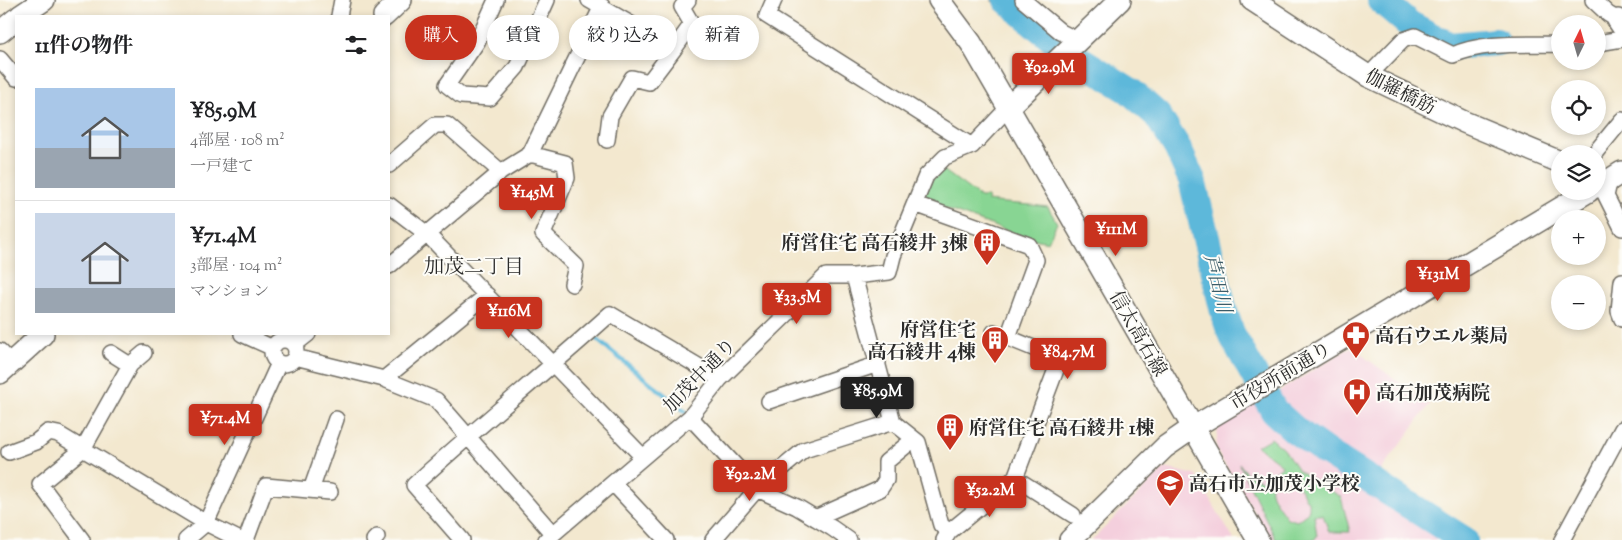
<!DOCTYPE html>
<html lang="ja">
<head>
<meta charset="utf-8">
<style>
	:root { --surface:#fff; --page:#f6f6f6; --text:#202124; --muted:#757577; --line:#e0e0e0; --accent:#c8321e }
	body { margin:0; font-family:"Sorts Mill Goudy","Noto Serif JP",serif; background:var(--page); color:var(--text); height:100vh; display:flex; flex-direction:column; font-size:19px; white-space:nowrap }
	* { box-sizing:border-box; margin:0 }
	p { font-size:16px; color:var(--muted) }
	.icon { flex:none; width:28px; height:28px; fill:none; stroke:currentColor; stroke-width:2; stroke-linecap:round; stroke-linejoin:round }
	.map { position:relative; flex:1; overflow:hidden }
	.sheet { position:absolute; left:15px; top:15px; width:375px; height:320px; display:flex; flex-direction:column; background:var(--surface); border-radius:0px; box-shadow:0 2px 8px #0003 }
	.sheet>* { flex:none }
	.top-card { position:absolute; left:405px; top:15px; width:475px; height:45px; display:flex; gap:10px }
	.needle { width:32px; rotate:5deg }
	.controls { position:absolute; left:1551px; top:15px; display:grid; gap:10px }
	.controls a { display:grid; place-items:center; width:55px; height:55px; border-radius:50%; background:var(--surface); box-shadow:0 2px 8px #0003; font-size:25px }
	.price { position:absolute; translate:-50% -42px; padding:0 11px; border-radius:5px; background:var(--accent); color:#fff; font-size:16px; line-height:32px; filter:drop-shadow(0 1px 2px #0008) }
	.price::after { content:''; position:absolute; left:50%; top:30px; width:15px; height:11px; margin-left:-8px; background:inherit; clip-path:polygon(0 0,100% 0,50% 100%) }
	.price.on { background:#222; color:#fff }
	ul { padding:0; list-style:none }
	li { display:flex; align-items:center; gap:15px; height:125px; padding:0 20px }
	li+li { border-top:1px solid var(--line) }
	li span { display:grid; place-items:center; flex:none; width:140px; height:100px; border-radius:0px; color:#555 }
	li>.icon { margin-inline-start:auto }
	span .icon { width:60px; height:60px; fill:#fffc; stroke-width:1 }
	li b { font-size:21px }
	h2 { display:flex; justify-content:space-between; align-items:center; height:60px; padding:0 20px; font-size:21px }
	.pill { padding:0 18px; border-radius:22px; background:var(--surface); box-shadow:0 2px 8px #0003; font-size:18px; line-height:45px }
	.pill.on { background:var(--accent); color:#fff }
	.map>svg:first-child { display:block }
	.built { fill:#f4cfdd }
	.green { fill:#88d593; stroke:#5a805f; fill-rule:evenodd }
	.water { fill:#5db8da; stroke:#447282 }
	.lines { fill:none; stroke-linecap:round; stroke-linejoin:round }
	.stream { stroke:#5db8da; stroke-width:4.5 }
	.river { stroke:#5db8da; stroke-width:28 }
	.street-casing { stroke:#716d64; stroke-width:18 }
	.secondary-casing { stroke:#716d64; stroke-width:24 }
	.street { stroke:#fff; stroke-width:15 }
	.secondary { stroke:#fff; stroke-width:21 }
	.labels { text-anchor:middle; stroke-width:4; stroke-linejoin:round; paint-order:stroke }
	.street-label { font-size:19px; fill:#2b2b2b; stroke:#fdfcf7 }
	.poi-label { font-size:19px; font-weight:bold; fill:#2b2b2b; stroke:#fdfcf7; text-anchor:start }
	.neighbourhood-label { font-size:20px; fill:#2b2b2b; stroke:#fdfcf7 }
	.water-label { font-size:20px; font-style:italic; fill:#3c5c68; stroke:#fdfcf7 }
</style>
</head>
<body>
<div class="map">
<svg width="1622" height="540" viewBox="0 0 1622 540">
	<rect width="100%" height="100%" fill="#fdfcf7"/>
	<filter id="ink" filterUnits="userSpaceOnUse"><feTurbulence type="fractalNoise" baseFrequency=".02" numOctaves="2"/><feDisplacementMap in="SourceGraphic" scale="10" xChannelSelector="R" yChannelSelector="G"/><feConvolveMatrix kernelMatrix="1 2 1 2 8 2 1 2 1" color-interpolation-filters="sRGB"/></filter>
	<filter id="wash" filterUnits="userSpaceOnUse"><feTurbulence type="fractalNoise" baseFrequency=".0096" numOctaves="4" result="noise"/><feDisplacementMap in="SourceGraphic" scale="20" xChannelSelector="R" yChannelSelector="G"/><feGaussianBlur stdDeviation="1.12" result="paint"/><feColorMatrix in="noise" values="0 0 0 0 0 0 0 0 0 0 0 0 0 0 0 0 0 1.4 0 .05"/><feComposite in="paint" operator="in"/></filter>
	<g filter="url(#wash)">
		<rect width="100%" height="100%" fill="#f3e8cf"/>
		<path class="built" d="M1353 346 1367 359 1430 404 1377 476 1327 446 1302 429 1276 393Z
			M1253 401 1271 421 1300 446 1328 465 1453 540H1272L1216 450 1218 425Z
			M1165 468 1196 475 1234 540H1092Z"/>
		<path class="green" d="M942 169 980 197H988L987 201C1008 204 1028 204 1048 207L1057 223 1048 242 1025 237 929 203C920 184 929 183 942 169Z
			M1271 438 1284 449 1298 470 1341 497 1350 532H1329L1323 515H1314L1317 536 1314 540H1276L1239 463 1247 474 1266 482 1272 474 1282 466 1281 464 1257 446ZM1285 474 1293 477 1308 502 1309 509 1306 514 1297 521 1287 518C1277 503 1257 483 1285 474Z"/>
		<path class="water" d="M991 0H1016L1059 40 1068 42 1059 51 1004 4 997 6Z"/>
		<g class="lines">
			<path class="stream" d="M595 338 686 412"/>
			<path class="river" d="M1007 0 1065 50 1130 91 1157 115 1177 147 1192 180 1224 312 1231 333 1274 411 1295 430 1326 452 1464 540
				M1381 0 1409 24 1450 46 1496 42"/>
		</g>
	</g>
	<g filter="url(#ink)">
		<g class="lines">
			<g class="street-casing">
				<path id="street" d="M496 0 477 42 447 85 461 96 490 98 517 67 547 0
					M589 0 674 49 692 24 682 7 688 0
					M774 0 767 16 972 146
					M1023 0 1061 32 1079 41
					M1593 0 1608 14 1618 20
					M339 16 342 0
					M1598 43 1622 39
					M0 59 16 78
					M1368 76 1403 40 1415 36 1453 55C1484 41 1526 45 1560 44
					M607 140 610 116 632 78 649 82 674 49
					M530 154 565 163 567 178 543 234 576 266 572 284
					M1594 154 1622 120
					M389 165 435 125H447L501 172
					M1610 179 1606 196 1622 228
					M915 204 1029 245 1036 260 1008 337
					M389 205 427 234 643 457
					M389 266 501 172 530 154 602 6
					M854 276 893 422 918 442 941 525 949 532
					M1622 281 1619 311 1622 319
					M242 334 273 348
					M272 352a12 12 0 1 1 24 0a12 12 0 1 1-24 0Z
					M294 345 308 334
					M0 351 11 363
					M111 353 130 365
					M295 357 384 379 436 400 552 533
					M384 379 487 295
					M769 401 878 364
					M690 417 757 489 797 507 832 528 849 540
					M9 452 36 442 48 432 58 434 206 523 240 540
					M1015 478 1073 515
					M613 483 666 540
					M311 490 336 419
					M815 518 880 489 886 480V462L914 439
					M82 540 40 484 83 449 130 365 144 353
					M186 540 206 523 279 363
					M246 540 266 486 330 492
					M374 540 377 537
					M462 540 414 485C478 426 546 372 610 314L720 379
					M546 540 690 417 720 379 826 276H854L889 272 893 256 926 176 945 157 972 146 1009 107
					M713 540 757 489 804 450 893 422
					M944 540 949 532 1015 478 1060 359 994 332
					M1562 540 1622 429"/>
			</g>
			<g class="secondary-casing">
				<path id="secondary" d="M939 0 971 43 1258 540
					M1252 0 1368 76 1464 122 1560 162
					M20 16 44 0
					M384 16 401 0
					M1618 20 1622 26
					M0 32 16 19
					M1009 107 1120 0
					M1598 187 1622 172
					M0 373 43 334
					M1070 540 1165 447 1194 427 1589 191"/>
			</g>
			<use href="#street" class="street"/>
			<use href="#secondary" class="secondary"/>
		</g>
	</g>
	<defs>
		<g id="building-pin" transform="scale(1.4375)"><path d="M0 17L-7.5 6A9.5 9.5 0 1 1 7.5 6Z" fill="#c8321e" stroke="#fdfcf7"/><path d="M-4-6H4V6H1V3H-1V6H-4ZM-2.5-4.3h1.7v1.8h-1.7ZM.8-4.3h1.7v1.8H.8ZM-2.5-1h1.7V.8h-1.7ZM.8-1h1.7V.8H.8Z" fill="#fff"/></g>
		<g id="pharmacy-pin" transform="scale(1.4375)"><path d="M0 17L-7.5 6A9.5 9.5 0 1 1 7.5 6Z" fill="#c8321e" stroke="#fdfcf7"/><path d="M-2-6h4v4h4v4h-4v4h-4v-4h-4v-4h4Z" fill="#fff"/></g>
		<g id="hospital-pin" transform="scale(1.4375)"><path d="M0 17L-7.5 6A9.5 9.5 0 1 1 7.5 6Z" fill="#c8321e" stroke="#fdfcf7"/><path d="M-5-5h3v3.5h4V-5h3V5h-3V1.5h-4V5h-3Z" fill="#fff"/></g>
		<g id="school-pin" transform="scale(1.4375)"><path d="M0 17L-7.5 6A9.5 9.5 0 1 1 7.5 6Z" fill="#c8321e" stroke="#fdfcf7"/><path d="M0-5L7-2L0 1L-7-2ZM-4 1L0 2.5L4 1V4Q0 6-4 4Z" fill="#fff"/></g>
	</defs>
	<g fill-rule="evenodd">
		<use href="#building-pin" x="987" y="242"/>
		<use href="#pharmacy-pin" x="1356" y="335"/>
		<use href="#building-pin" x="995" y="340"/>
		<use href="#hospital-pin" x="1357" y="392"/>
		<use href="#building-pin" x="950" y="427"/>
		<use href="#school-pin" x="1170" y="483"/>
	</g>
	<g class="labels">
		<g class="street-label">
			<text transform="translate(1401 91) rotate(27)" y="7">伽羅橋筋</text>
			<text transform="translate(1139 333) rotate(60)" y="7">信太高石線</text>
			<text transform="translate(699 375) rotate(-46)" y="7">加茂中通り</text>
			<text transform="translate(1280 375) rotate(-31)" y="7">市役所前通り</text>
		</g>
		<g class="poi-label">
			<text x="968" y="249" text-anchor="end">府営住宅 高石綾井 3棟</text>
			<text x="976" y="336" text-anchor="end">府営住宅<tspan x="976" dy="22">高石綾井 4棟</tspan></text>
			<text x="1375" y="342">高石ウエル薬局</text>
			<text x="1376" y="399">高石加茂病院</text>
			<text x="969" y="434">府営住宅 高石綾井 1棟</text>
			<text x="1189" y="490">高石市立加茂小学校</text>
		</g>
		<g class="neighbourhood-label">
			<text x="474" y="273">加茂二丁目</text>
		</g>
		<g class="water-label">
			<text transform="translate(1218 283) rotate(76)" y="7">芦田川</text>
		</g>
	</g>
</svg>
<div class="controls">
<a><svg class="needle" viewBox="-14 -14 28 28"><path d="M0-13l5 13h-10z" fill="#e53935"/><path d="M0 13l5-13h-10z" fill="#757577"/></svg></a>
<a><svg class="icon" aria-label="locate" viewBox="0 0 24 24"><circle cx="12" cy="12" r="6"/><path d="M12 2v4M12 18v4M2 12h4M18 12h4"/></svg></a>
<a><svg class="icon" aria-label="layers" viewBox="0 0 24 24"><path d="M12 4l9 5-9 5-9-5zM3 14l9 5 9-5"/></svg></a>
<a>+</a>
<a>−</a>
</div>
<b class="price" style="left:1049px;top:95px">¥92.9M</b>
<b class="price" style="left:532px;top:220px">¥145M</b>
<b class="price" style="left:1116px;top:257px">¥111M</b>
<b class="price" style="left:1438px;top:302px">¥131M</b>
<b class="price" style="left:797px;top:325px">¥33.5M</b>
<b class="price" style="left:509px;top:339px">¥116M</b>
<b class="price" style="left:1068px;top:380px">¥84.7M</b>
<b class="price on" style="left:877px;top:419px">¥85.9M</b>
<b class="price" style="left:225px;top:446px">¥71.4M</b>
<b class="price" style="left:750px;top:502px">¥92.2M</b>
<b class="price" style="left:990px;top:518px">¥52.2M</b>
<div class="top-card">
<a class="pill on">購入</a>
<a class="pill">賃貸</a>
<a class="pill">絞り込み</a>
<a class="pill">新着</a>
</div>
<section class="sheet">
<h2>11件の物件<svg class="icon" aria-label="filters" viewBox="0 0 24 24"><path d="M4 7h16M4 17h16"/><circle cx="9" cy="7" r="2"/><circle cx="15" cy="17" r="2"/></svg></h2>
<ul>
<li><span style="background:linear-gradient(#a9c7e8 60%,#9aa5b1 0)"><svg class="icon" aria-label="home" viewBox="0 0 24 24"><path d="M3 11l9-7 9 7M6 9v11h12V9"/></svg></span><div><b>¥85.9M</b><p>4部屋 · 108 m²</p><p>一戸建て</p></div></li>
<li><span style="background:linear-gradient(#c9d6e8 75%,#9aa5b1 0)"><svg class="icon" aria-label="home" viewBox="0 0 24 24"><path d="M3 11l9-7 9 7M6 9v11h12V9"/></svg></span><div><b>¥71.4M</b><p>3部屋 · 104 m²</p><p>マンション</p></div></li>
</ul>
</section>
</div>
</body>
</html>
